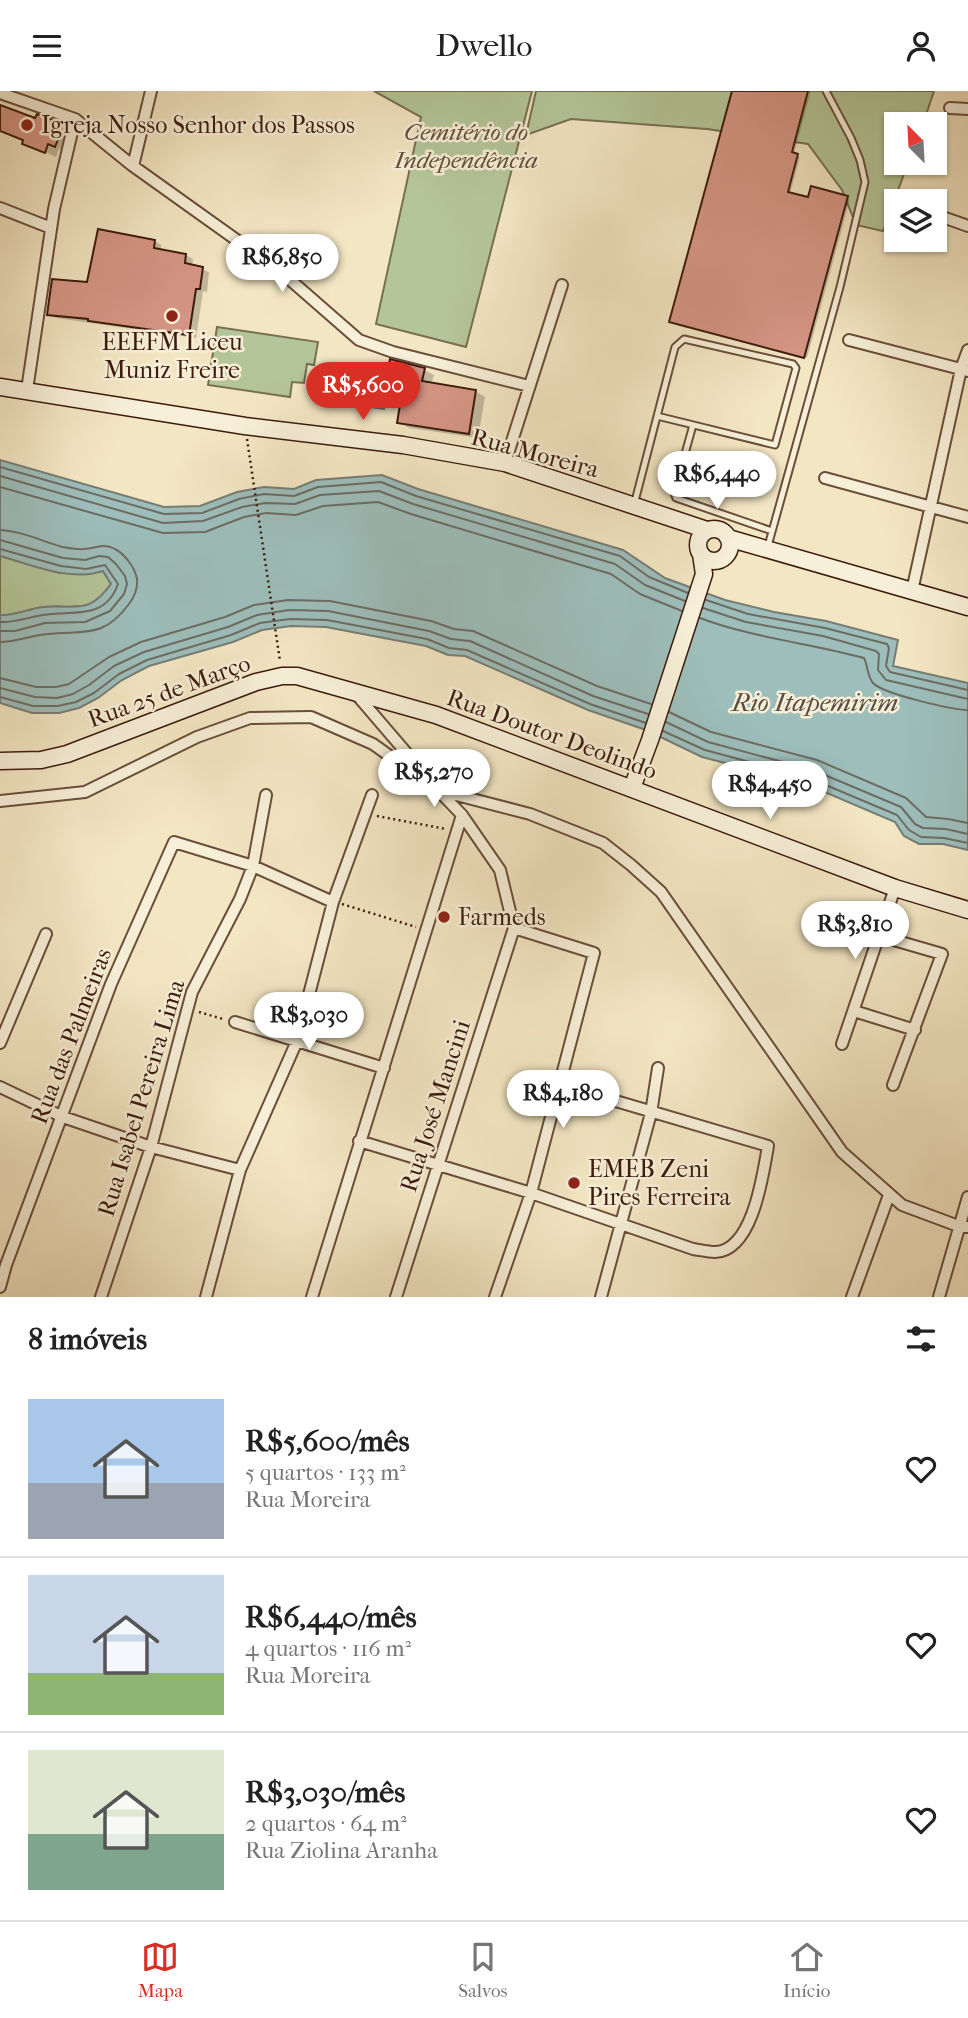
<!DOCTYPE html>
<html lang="pt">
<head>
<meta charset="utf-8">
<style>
	:root { --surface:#fff; --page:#f2f2f2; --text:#222; --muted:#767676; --line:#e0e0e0; --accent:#d93025 }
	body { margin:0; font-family:"IM FELL French Canon",serif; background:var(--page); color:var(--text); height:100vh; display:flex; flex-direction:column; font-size:26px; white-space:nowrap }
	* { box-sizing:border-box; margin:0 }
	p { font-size:23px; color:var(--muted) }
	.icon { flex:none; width:38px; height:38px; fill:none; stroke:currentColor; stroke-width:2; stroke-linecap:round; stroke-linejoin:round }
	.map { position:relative; height:1206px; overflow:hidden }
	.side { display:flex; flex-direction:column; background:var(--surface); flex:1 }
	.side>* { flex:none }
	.needle { width:46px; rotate:336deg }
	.controls { position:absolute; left:884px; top:21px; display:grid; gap:14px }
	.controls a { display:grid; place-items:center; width:63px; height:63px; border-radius:0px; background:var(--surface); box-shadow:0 2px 5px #0004; font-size:35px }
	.price { position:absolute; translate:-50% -60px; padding:0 16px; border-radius:24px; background:#fff; color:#222; font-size:23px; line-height:46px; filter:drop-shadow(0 2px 4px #0008) }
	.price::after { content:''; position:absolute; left:50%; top:42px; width:21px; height:16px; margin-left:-10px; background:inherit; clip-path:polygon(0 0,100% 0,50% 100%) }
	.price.current { background:var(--accent); color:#fff }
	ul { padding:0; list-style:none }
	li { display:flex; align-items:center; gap:21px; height:175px; padding:0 28px }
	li+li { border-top:2px solid var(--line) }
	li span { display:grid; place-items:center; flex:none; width:196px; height:140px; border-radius:0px; color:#555 }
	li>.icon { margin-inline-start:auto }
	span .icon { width:84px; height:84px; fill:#fffc; stroke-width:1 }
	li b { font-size:30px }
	h2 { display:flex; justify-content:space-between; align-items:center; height:84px; padding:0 28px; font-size:30px }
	header { display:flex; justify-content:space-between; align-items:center; height:91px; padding:0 28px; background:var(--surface); font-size:32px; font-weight:600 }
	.tabs { display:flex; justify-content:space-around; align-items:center; height:98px; border-top:2px solid var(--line); background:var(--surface); font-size:19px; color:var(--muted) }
	.tabs a { display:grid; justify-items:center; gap:4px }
	.tabs .current { color:var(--accent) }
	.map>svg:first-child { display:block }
	.green { fill:#b4c699; stroke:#787053; stroke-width:2 }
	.water { fill:#9dbebb; stroke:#777d75; stroke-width:2 }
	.shadow { fill:#0003 }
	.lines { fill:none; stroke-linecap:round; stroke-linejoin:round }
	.shore { stroke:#6d6c64; stroke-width:2 }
	.building { fill:#d59584; stroke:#3d1b0d; stroke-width:2 }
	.lane-casing { stroke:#6a4e3a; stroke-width:9 }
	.street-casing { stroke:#6a4e3a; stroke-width:14 }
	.secondary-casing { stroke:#3d1b0d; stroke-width:19 }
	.path { stroke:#3d1b0d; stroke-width:2.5; stroke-dasharray:2 3.5; stroke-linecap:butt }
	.lane { stroke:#f7efd8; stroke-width:5 }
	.street { stroke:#f7efd8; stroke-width:10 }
	.secondary { stroke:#f7efd8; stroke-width:16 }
	.poi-dot { fill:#8f2418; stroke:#f7efd8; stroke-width:2.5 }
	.labels { text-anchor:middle; stroke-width:5; stroke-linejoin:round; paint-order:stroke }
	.poi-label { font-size:24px; fill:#3d1b0d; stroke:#f7efd8; text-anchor:start }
	.park-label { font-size:24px; font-style:italic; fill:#614e37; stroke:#f7efd8 }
	.street-label { font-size:24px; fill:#3d1b0d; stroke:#f7efd8 }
	.water-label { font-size:26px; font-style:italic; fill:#5a4c41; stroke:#f7efd8 }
</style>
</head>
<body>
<header><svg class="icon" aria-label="menu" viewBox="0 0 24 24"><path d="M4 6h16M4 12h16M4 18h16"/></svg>Dwello<svg class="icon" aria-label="person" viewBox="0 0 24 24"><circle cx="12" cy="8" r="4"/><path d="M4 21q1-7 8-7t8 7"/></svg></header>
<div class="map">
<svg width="968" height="1206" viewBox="0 0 968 1206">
	<rect width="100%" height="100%" fill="#f3e6c3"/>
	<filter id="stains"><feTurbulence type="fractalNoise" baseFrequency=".00286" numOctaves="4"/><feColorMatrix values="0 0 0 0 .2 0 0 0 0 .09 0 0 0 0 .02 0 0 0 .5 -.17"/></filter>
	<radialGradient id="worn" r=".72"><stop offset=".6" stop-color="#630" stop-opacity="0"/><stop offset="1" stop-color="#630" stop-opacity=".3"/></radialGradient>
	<path class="green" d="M374 0H532L466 256 376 233 421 26Z
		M536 0H934L923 33H896V72H908L883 140 856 134 842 99 808 53 707 38 571 28 526 44Z
		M217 236 318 251 314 274 307 273 304 292 292 291 290 306 208 294Z
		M0 465 60 482 103 480 111 493C88 525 76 513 43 516 28 518 15 525 0 524Z"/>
	<path class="water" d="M345 279 374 284 372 292 388 295 384 318 340 312Z
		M0 369 164 416 200 415 237 401 264 396 294 398 316 389 382 384 418 398 623 459 665 487 725 509 774 521 826 530 898 549 893 575 968 592V759L943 753H919L904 745 895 731 806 693 702 666 646 639 588 619 465 565 448 564 426 555 326 536 291 535 262 539 233 551 149 575 122 589 98 607 79 617 59 622H32L0 612V524C15 525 28 518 43 516 76 513 88 525 111 493L103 480C69 491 33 474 0 465Z"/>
	<path class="shadow" d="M734 0H811L794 63 800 66 790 103 810 109 813 97 850 108 807 267 674 231Z
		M0 17 36 29 55 31 66 38 63 44 71 49 66 61 59 58 56 66 0 40Z
		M154 150 161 154V160L186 164 193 168 192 175 209 181 207 201 203 200 196 247 56 227 49 224 88 193Z
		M390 278 424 279 434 284 431 294 475 300 485 306 478 347 409 337 399 331 407 286Z"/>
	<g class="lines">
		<path class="shore" d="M354 288 364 289 369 298 378 301V309L350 306V291Z
			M0 376 164 423 202 422 239 408 264 403 294 405 318 396 381 391 416 405 620 465 649 486 688 502
			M0 385 163 432 203 430 242 416 265 412 295 413 320 404 379 400 413 413 615 473 645 494 685 510
			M0 396 163 442 205 441 244 426 266 422 296 424 323 415 378 411 411 423 611 483 640 503 682 520
			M0 439C21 440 42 450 62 456 69 457 77 459 84 458 96 458 103 451 115 458 125 463 135 477 137 488 138 498 135 505 129 513 103 548 85 539 48 543 31 544 17 551 0 551
			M0 449 63 467 85 469 99 465 108 466 116 473 125 485 127 493 124 503 110 520 85 531 45 532 15 540H0
			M0 458 61 475 86 478 105 474 118 493C105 530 72 519 43 524 28 526 15 532 0 531
			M706 509 748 523 825 537 887 553 889 557 886 575 890 581 968 599
			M703 517 746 531 823 545 876 560 879 563 878 579 886 589 968 608
			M700 527C753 547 810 552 864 567 868 575 867 585 873 592 883 603 953 619 968 619
			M0 587 36 596H56L69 593 109 566 141 551 225 526 254 514 288 509 330 510 431 530 454 538 473 540 597 595 651 613
			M0 597 35 606 57 607 73 603 89 594 114 575 144 561 228 536 257 524 289 519 328 520 429 540 451 548 470 550 593 605 648 623
			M0 606 33 615H58L76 611 94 602 119 583 147 569 231 544 260 532 290 528 327 529 427 548 449 557 467 559 590 613 646 632
			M669 621 711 641 817 669 906 707 926 726 948 728 968 732
			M666 631 708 651 813 679 901 716 915 733 923 737 946 738 968 743
			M663 640 705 659 809 687 897 724 909 739 921 746 944 747 968 752"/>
	</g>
	<path class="building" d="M732 0H808L792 61 798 63 788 101 808 106 811 95 848 105 804 267 669 231Z
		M0 14 35 27 37 23 56 30 53 38 61 41 55 56 48 53 45 62 22 53 23 49 0 40Z
		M98 138 155 149 154 157 186 163 185 172 203 176 200 198H196L189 244 88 230V228L47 224 52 188 87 191Z
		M390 268 425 277 422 290 476 299 469 343 397 332 405 284 388 279Z"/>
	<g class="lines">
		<g class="lane-casing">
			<path id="lane" d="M693 334 674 402 676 407 772 440
				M634 414 675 256 684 248 793 273 796 277 775 354 657 325
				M768 455 840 196 865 91 860 69 851 47 826 0"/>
		</g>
		<g class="street-casing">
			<path id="street" d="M0 2 75 28 133 75 280 180 359 249 393 261 529 295
				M950 17 968 18
				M133 75 151 0
				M894 109 898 110
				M0 117 51 137
				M934 123 968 135
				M849 249 968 280
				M27 299 54 118 75 28
				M505 372 562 194
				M825 387 968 426
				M912 500 961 278 968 259
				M356 603 428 687
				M438 699 462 724 500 779 514 837
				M0 710 85 701 197 646 250 627 311 626 373 653 437 699 530 723 603 752 631 774 661 801 842 1061 902 1114 961 1136H968
				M880 845 942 863 893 994
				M854 920 915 939
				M235 931 384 977
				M0 952 46 843
				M842 953 895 797
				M0 996 63 1026 151 1056 240 1079
				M359 1050 531 1102 693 1158C700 1159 708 1161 715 1161 753 1160 763 1083 768 1055L558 993
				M0 1196 6 1174 111 893 174 751 253 775 333 811
				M101 1206 151 1056 192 901 240 808 253 775 266 704
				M206 1206 240 1079 297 950 333 811 372 704
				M312 1206 462 724
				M396 1206 514 837
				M495 1206 531 1102 594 862 514 837
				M601 1206 651 1022 658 977
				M852 1206 889 1104
				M939 1206 968 1106"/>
		</g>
		<g class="secondary-casing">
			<path id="secondary" d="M0 296 245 335 403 354 505 372 707 439
				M698 454a16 16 0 1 1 32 0a16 16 0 1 1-32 0Z
				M728 447 968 516
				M0 670 41 669 67 663 256 591 282 585H297L436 624 895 797 968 819
				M632 697 650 649 704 483 701 463"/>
		</g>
		<path class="path" d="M247 348 280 570
			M377 725 446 738
			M342 813 416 836
			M199 921 223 928"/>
		<use href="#lane" class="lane"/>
		<use href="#street" class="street"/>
		<use href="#secondary" class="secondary"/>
	</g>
	<g class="poi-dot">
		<circle cx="27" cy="34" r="7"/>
		<circle cx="172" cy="225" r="7"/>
		<circle cx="444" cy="826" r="7"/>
		<circle cx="574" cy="1092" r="7"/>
	</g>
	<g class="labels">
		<g class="poi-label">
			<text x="41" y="42">Igreja Nosso Senhor dos Passos</text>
			<text x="172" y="259" text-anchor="middle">EEEFM Liceu<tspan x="172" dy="28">Muniz Freire</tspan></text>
			<text x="458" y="834">Farmeds</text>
			<text x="588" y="1086">EMEB Zeni<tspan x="588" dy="28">Pires Ferreira</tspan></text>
		</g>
		<g class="park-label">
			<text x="466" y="49">Cemitério do<tspan x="466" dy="28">Independência</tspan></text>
		</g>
		<g class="street-label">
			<text transform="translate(535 362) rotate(15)" y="8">Rua Moreira</text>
			<text transform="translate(169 600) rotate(-20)" y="8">Rua 25 de Março</text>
			<text transform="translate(552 643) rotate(20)" y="8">Rua Doutor Deolindo</text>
			<text transform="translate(71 945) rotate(-69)" y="8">Rua das Palmeiras</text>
			<text transform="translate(141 1007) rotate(-73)" y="8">Rua Isabel Pereira Lima</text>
			<text transform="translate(435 1015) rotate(-72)" y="8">Rua José Mancini</text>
		</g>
		<g class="water-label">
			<text x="815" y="620">Rio Itapemirim</text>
		</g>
	</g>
	<rect width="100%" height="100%" filter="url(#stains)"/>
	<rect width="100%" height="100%" fill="url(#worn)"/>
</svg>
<div class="controls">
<a><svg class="needle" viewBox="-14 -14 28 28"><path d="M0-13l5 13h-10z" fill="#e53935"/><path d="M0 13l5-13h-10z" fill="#767676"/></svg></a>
<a><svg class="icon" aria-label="layers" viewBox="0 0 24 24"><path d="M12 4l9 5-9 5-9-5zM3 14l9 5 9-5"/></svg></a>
</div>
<b class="price" style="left:282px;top:203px">R$6,850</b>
<b class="price current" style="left:363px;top:331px">R$5,600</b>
<b class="price" style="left:717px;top:420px">R$6,440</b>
<b class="price" style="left:434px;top:718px">R$5,270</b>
<b class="price" style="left:770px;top:730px">R$4,450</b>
<b class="price" style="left:855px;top:870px">R$3,810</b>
<b class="price" style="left:309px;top:961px">R$3,030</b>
<b class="price" style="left:563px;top:1039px">R$4,180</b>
</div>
<section class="side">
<h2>8 imóveis<svg class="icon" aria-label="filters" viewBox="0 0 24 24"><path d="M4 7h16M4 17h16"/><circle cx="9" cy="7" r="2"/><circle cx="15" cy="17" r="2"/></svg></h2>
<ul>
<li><span style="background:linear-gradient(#a9c7e8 60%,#9aa5b1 0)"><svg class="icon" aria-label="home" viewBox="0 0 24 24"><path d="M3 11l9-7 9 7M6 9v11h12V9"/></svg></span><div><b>R$5,600/mês</b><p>5 quartos · 133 m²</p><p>Rua Moreira</p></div><svg class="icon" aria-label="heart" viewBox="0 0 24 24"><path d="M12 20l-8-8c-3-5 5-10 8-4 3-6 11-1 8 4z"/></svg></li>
<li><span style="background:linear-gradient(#c9d6e8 70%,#8fb573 0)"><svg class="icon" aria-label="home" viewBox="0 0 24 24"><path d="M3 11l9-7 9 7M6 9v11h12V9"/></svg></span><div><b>R$6,440/mês</b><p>4 quartos · 116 m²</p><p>Rua Moreira</p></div><svg class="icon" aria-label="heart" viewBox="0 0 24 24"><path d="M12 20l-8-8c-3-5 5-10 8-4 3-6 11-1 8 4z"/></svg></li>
<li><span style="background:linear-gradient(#dfe7d0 60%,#7fa58c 0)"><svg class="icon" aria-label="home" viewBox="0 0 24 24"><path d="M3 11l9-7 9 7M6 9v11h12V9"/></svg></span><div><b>R$3,030/mês</b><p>2 quartos · 64 m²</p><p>Rua Ziolina Aranha</p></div><svg class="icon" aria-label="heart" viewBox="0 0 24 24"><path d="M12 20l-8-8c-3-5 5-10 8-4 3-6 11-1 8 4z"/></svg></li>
</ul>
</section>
<nav class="tabs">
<a class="current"><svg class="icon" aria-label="map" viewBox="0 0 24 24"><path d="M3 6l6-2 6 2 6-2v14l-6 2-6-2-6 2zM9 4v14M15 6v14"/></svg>Mapa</a>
<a><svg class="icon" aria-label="saved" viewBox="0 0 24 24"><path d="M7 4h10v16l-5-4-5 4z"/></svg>Salvos</a>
<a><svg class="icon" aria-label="home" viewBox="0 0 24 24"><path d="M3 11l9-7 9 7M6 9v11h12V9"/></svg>Início</a>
</nav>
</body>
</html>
